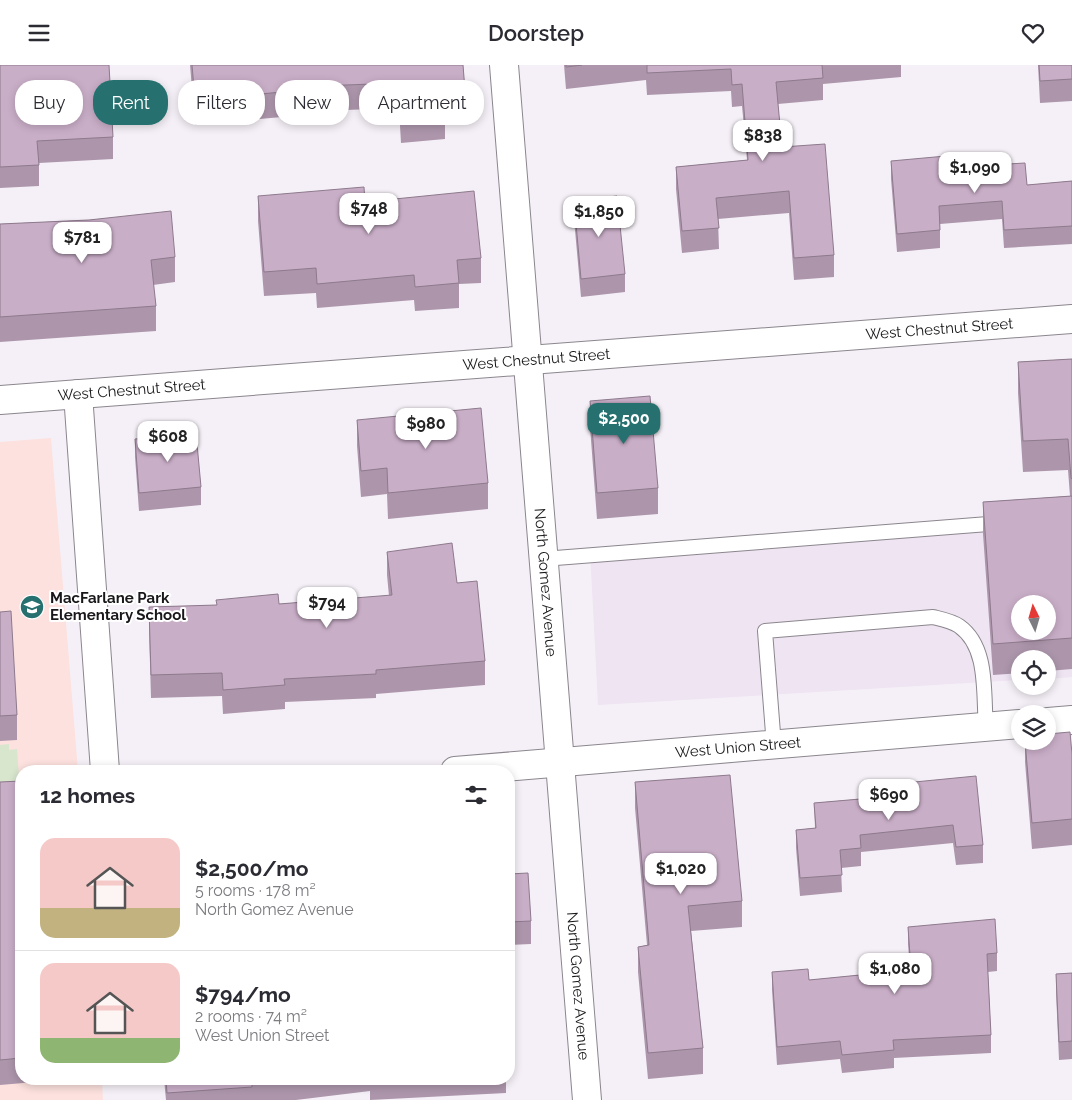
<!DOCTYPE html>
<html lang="en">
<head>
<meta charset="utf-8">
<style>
	:root { --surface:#fff; --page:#f7f7f7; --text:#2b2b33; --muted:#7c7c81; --line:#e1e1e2; --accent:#26716f }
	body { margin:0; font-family:Raleway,sans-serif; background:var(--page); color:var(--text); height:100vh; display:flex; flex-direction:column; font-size:19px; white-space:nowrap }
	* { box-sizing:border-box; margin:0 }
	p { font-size:16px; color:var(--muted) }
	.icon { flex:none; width:28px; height:28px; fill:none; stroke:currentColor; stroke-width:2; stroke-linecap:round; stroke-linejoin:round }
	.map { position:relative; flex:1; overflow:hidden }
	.panel { position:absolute; left:15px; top:700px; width:500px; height:320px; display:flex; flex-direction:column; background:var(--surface); border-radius:20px; box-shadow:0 2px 8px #0003 }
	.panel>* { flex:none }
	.hud { position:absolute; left:15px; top:15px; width:500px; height:45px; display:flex; gap:10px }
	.needle { width:32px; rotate:355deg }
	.controls { position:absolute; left:1011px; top:530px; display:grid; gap:10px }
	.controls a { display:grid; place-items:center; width:45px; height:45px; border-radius:50%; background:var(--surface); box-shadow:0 2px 8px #0003; font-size:25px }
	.price { position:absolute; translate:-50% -42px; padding:0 11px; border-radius:10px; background:#fff; color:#222; font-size:16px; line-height:32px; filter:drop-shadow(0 1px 2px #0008) }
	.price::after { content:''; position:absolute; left:50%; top:30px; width:15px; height:11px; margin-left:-8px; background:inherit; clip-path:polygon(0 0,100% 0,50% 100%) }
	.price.selected { background:var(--accent); color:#fff }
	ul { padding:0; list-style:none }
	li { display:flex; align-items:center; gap:15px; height:125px; padding:0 25px }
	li+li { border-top:1px solid var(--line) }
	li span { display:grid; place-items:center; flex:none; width:140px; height:100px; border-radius:15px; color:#555 }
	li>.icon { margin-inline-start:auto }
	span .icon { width:60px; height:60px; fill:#fffc; stroke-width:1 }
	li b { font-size:21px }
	h2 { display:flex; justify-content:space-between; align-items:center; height:60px; padding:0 25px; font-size:21px }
	.chip { padding:0 18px; border-radius:20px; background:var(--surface); box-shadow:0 2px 8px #0003; font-size:18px; line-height:45px }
	.chip.selected { background:var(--accent); color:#fff }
	header { display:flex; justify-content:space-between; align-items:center; height:65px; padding:0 25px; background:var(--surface); font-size:22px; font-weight:600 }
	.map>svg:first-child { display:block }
	.built { fill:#eee4f2; fill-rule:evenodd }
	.education { fill:#fce1de }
	.green { fill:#d8e6ce }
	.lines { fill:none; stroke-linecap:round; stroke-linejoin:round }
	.lane-casing { stroke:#8b868d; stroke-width:16 }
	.street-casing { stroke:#8b868d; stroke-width:30 }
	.lane { stroke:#fff; stroke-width:14 }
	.street { stroke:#fff; stroke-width:28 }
	.wall { fill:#ad96ac }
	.building { fill:#c9aec8; stroke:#8d7a8c; fill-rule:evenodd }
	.labels { text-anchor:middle; stroke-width:4; stroke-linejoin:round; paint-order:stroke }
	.street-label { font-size:15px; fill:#19171a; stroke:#fff }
	.poi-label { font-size:15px; font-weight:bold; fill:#19171a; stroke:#fff; text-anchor:start }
</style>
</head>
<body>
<header><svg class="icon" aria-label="menu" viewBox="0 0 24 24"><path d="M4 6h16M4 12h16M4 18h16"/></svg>Doorstep<svg class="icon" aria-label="heart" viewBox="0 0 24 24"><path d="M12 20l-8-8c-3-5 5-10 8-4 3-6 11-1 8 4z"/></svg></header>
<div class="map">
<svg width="1072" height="1035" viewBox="0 0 1072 1035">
	<rect width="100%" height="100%" fill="#f5f0f7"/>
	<path class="built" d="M1072 446V612L1048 614V594H1020V615L598 640 590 485ZM1020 539H1048V566H1020Z"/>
	<path class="education" d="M51 373 78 706H21V1014H102L103 1035H0V377Z"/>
	<path class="green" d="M9 679V685L17 684 21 739 0 740V680Z"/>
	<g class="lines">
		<g class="lane-casing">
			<path id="lane" d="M543 494 1001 458
				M774 681 765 566 933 552C941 554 952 556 959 561 989 582 983 629 986 662"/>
		</g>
		<g class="street-casing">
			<g id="street">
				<path id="s1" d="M504 0 587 1035"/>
				<path d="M78 329 105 706"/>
				<path id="s2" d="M0 335 1072 254"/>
				<path d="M1048 657 1072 655"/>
				<path id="s3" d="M455 706 1020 659"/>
			</g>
		</g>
		<use href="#lane" class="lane"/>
		<use href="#street" class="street"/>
	</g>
	<path class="wall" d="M0 0 113 72V94L39 98V121L0 123Z
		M190 0H463L465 25V49L445 51V74L401 78 399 43 293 47V51L195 60Z
		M564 0H901V12L823 19V35L778 39 782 82 834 190V212L794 215 789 148 718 154 719 184 682 188 676 124V102L747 95 742 41 732 42 731 26 647 30 646 15 566 24Z
		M1038 0H1072V36L1040 38Z
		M891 96 958 102 1027 120 1072 116V179L1004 183 1002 154 940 159V183L897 187 891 114Z
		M258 131 365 137 481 193V218L459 219V243L415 246 414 235 317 243 316 228 264 231 258 156Z
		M574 136 625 209V227L581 232 574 154Z
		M89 155 175 192V217L153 220 156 241V266L0 277V159Z
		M1072 294V604L1048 606V594H1020V608L993 610 983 469V437L1070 431 1068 405 1023 407 1018 328V297Z
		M590 336 658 423V449L597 454 590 362Z
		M357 355 488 418V444L388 454 387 429 361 432 357 381Z
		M135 374 201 422V440L139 446 135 392Z
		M387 487 457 518 485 596V620L376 629V633L285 637V644L223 649 222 631 151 633 149 565V542L279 539 389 531 387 510Z
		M0 547 17 650V675L0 676Z
		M1025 676H1048L1072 689V780L1032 784 1025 697Z
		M21 716V1014H70L0 1020V717Z
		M635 717 742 836V862L691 866 703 983V1009L648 1014 638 907V882L647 880 635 743Z
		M894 719 983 780V798L956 800 953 778 861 787V801L841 803 842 827 800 831 796 783V765L815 763 814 738 894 731Z
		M509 809 531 856V879L509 880Z
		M908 862 997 888V906L988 907 991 970V988L894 993V1003L842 1008 840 994 777 1000 772 925V907L809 915 910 905 908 879Z
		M1072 908V994L1059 995 1056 927V909Z
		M164 1014H506V1028L370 1035V1026L296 1035H166Z"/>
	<path class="building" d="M0 0H109L113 72 37 76 39 100 0 102Z
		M192 0H463L465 25 443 26 445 49 401 53 399 18 293 22V26L195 35Z
		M566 0H582L566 2Z
		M647 0H822L823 13 776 17 782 82 825 79 834 190 794 193 789 126 716 133 719 163 682 166 676 102 748 95 742 19 732 20 731 4 647 8Z
		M1039 0H1072V14L1040 16Z
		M957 90 958 102 1025 98 1027 120 1072 116V161L1004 165 1002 136 939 141 940 165 897 169 891 96Z
		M364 122 365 137 474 126 481 193 457 195 459 218 415 222 414 210 317 219 316 203 264 207 258 131Z
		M617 131 625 209 581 214 574 136Z
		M171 146 175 192 151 195 156 241 0 252V159L89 155Z
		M1072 294V414L1071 413 1068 374 1023 376 1018 297Z
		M650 331 658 423 597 428 590 336Z
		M481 343 488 418 388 428 387 403 361 406 357 355Z
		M196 368 201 422 139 428 135 374Z
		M1072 431V573L993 579 983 437ZM1020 539H1048V566H1020Z
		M452 478 457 518 477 516 485 596 376 605V609L284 614 285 620 223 625 222 608 151 610 149 542 217 540 216 535 278 529 279 539 392 530 387 487Z
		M11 546 17 650 0 651V547Z
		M1070 667 1072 689V754L1032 758 1025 676H1048V669Z
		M730 710 742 836 688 841 703 983 648 988 638 882 649 880 635 717Z
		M976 711 983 780 956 782 953 760 860 770 861 783 840 785 842 810 800 813 796 765 816 763 814 738 895 731 894 719Z
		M21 716V993L0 995V717Z
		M528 808 531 856 509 857V809Z
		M995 854 997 888 987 889 991 970 893 975 894 985 842 990 840 976 777 982 772 907 808 904 809 915 911 905 908 862Z
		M1072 908V976L1059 977 1056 909Z
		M166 1014H282L252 1018V1022L167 1028Z"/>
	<defs>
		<g id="school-disc" transform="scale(1.25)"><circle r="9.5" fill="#26716f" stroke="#fff"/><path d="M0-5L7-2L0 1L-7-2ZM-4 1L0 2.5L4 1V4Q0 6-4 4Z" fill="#fff"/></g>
	</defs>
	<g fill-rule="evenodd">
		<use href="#school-disc" x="32" y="542"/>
	</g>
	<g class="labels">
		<g class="street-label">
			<text dy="5" stroke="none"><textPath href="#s2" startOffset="942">West Chestnut Street</textPath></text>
			<text dy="5" stroke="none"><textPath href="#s2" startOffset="538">West Chestnut Street</textPath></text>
			<text dy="5" stroke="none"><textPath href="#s2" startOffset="132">West Chestnut Street</textPath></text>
			<text dy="5" stroke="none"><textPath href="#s1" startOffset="519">North Gomez Avenue</textPath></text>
			<text dy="5" stroke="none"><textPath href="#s3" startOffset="284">West Union Street</textPath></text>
			<text dy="5" stroke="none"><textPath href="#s1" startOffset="924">North Gomez Avenue</textPath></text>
		</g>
		<g class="poi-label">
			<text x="50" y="538">MacFarlane Park<tspan x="50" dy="17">Elementary School</tspan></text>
		</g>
	</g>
</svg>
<div class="controls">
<a><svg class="needle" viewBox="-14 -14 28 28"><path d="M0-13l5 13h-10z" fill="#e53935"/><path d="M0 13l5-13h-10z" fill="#7c7c81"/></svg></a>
<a><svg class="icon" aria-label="locate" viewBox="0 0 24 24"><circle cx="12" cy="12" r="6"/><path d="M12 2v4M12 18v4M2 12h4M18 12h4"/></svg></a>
<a><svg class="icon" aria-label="layers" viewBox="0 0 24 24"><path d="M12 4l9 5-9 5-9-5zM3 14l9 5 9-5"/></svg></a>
</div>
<b class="price" style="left:763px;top:97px">$838</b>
<b class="price" style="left:975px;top:129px">$1,090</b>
<b class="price" style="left:369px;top:170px">$748</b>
<b class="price" style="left:599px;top:173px">$1,850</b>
<b class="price" style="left:82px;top:199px">$781</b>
<b class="price selected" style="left:624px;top:380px">$2,500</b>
<b class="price" style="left:426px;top:385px">$980</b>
<b class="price" style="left:168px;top:398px">$608</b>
<b class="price" style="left:327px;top:564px">$794</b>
<b class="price" style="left:889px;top:756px">$690</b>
<b class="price" style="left:681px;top:830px">$1,020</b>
<b class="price" style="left:895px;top:930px">$1,080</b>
<div class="hud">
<a class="chip">Buy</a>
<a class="chip selected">Rent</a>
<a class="chip">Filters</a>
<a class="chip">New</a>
<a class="chip">Apartment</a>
</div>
<section class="panel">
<h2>12 homes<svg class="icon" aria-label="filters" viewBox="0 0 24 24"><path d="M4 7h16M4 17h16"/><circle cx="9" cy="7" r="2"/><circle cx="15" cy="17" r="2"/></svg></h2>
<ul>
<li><span style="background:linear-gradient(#f6c9c9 70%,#c2b280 0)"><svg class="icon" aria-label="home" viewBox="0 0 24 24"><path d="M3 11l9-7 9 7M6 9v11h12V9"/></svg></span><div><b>$2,500/mo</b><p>5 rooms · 178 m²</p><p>North Gomez Avenue</p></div></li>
<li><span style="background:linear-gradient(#f6c9c9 75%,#8fb573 0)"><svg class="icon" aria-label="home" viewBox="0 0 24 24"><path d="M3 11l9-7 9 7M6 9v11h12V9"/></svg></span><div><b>$794/mo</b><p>2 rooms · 74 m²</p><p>West Union Street</p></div></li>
</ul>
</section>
</div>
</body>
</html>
